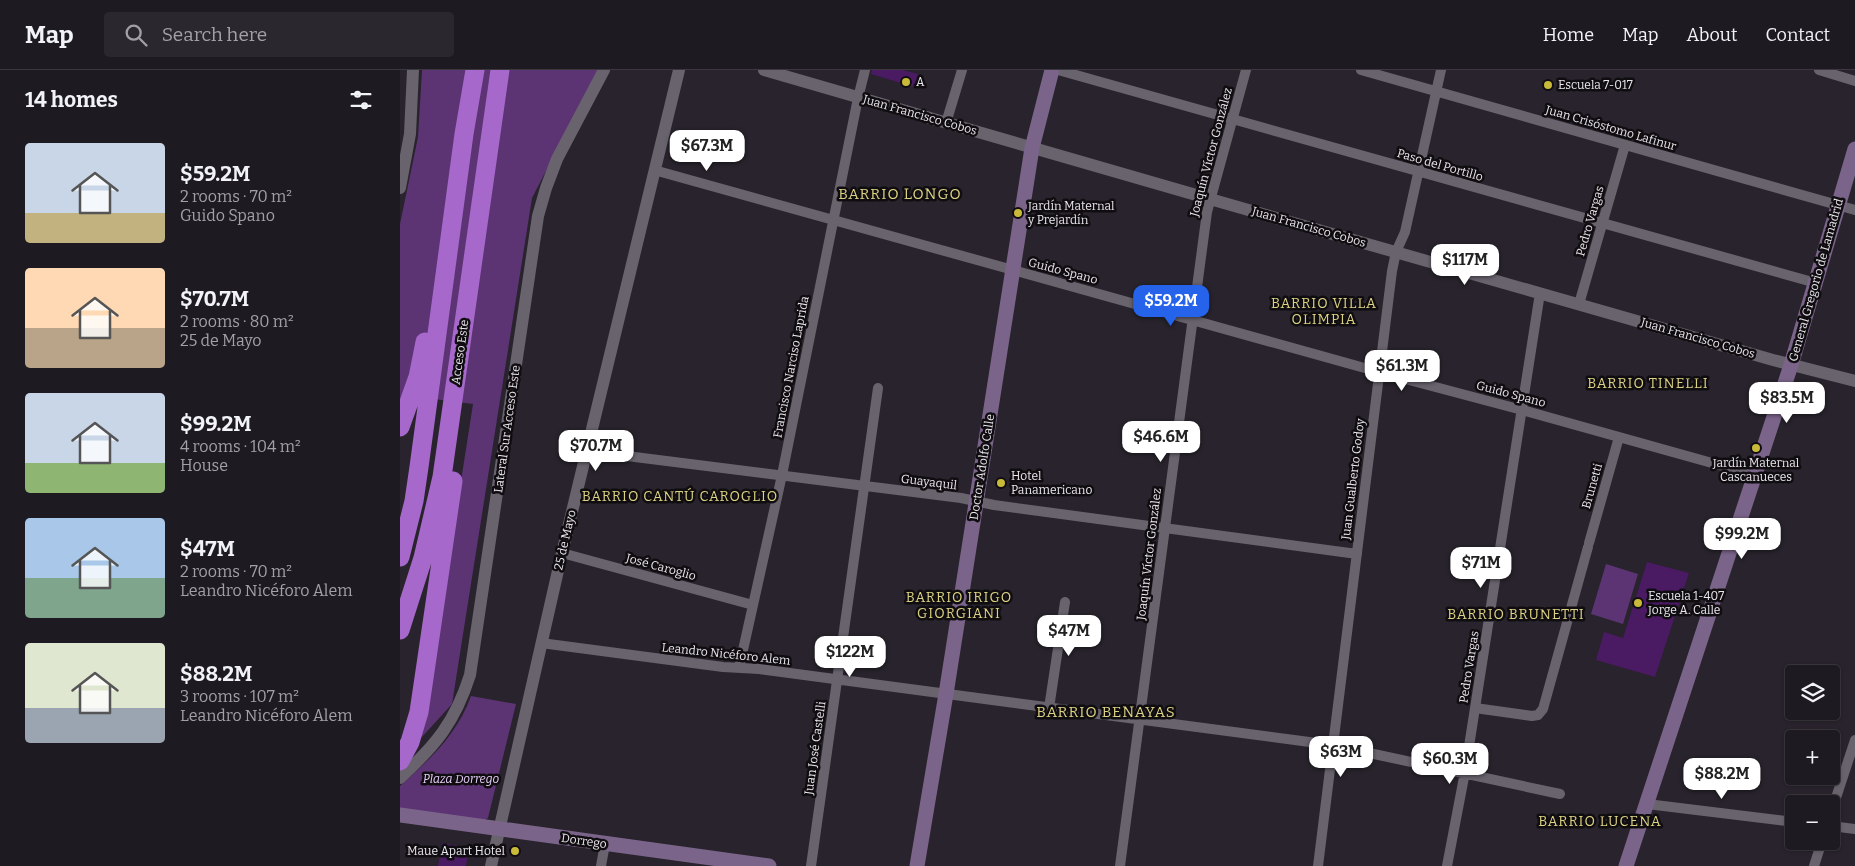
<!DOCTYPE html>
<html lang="en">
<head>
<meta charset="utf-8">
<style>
	:root { --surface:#1e1a21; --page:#2b272e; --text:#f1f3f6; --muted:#a1a1a5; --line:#3c383f; --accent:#2563eb }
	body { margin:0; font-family:Bitter,serif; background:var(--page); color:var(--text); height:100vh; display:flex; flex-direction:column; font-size:19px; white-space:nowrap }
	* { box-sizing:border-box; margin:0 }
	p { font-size:16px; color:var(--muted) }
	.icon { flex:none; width:28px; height:28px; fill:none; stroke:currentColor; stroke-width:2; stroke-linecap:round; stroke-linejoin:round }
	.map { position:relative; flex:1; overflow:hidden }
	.panel { display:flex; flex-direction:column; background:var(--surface); width:400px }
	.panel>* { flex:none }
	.controls { position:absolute; left:1385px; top:595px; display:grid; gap:10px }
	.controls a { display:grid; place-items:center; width:55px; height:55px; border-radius:5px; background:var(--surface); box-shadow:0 1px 4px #0004,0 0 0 1px var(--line); font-size:25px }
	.price { position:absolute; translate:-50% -42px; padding:0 11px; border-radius:10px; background:#fff; color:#222; font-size:16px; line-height:32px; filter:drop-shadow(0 1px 2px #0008) }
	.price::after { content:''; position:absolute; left:50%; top:30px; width:15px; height:11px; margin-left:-8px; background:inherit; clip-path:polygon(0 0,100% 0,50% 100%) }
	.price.active { background:var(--accent); color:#fff }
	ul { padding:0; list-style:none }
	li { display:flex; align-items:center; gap:15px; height:125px; padding:0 25px }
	li span { display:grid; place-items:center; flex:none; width:140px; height:100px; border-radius:5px; color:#555 }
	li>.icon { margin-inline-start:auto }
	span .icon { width:60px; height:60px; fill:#fffc; stroke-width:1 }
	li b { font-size:21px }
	h2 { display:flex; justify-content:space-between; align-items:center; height:60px; padding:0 25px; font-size:21px }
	header { display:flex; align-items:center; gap:30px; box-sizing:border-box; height:70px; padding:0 25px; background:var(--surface); border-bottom:1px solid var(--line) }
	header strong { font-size:24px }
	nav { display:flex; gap:28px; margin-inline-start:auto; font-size:18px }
	.search { width:350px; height:45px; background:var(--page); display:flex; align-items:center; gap:12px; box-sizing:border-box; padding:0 18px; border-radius:5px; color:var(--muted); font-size:19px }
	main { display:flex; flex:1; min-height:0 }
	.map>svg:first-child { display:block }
	.green { fill:#5c3373 }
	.building { fill:#4a1a63 }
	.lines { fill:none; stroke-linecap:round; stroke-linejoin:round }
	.minor { stroke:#69636e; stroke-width:10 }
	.tertiary { stroke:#69636e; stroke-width:12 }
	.secondary { stroke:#7b648a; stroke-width:15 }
	.motorway { stroke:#a668ca; stroke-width:19 }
	.poi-dot { fill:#caba3a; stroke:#100d11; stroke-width:2 }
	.labels { text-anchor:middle; stroke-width:5; stroke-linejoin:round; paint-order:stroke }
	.poi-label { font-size:12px; fill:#eae6ed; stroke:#100d11; text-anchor:start }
	.street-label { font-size:12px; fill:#eae6ed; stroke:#100d11 }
	.park-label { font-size:12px; font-style:italic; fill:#e8cff9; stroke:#100d11 }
	.neighbourhood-label { font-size:14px; letter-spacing:1px; fill:#dcd284; stroke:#100d11 }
	.quarter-label { font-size:15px; letter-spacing:1px; fill:#dcd284; stroke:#100d11 }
</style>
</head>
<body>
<header>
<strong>Map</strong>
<div class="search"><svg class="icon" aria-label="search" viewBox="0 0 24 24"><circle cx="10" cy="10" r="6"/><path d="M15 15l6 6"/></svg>Search here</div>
<nav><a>Home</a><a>Map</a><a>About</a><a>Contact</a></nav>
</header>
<main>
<section class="panel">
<h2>14 homes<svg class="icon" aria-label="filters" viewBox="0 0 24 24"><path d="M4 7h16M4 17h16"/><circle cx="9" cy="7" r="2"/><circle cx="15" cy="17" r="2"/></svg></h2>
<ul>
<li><span style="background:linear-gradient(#c9d6e8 70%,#c2b280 0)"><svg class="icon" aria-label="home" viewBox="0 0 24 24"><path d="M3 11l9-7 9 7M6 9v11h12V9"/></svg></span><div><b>$59.2M</b><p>2 rooms · 70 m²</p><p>Guido Spano</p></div></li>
<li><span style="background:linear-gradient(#ffd9b3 60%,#b9a48a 0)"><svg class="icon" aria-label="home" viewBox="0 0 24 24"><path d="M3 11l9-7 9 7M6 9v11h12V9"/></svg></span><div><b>$70.7M</b><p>2 rooms · 80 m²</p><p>25 de Mayo</p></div></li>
<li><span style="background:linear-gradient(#c9d6e8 70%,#8fb573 0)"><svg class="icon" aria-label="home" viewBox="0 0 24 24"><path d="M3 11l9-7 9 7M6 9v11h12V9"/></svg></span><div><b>$99.2M</b><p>4 rooms · 104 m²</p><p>House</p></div></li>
<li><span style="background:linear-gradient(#a9c7e8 60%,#7fa58c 0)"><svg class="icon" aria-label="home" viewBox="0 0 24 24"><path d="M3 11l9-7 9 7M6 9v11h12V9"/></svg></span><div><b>$47M</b><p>2 rooms · 70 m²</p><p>Leandro Nicéforo Alem</p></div></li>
<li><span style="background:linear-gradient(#dfe7d0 65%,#9aa5b1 0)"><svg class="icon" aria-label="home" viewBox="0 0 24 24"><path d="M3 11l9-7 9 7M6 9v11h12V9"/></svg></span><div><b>$88.2M</b><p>3 rooms · 107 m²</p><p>Leandro Nicéforo Alem</p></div></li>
</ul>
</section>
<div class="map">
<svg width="1455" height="796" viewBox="0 0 1455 796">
	<rect width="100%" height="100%" fill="#28232c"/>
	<path class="green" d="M22 0H198L132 128 52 634 21 668 73 334 2 325 0 329V154L18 67Z
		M1206 494 1238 504 1223 554 1191 544Z
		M71 626 116 634 88 748 85 750 0 739V716C30 689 57 665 71 626Z"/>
	<path class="building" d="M472 0H503L518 4 514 17 471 4Z
		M1247 492 1289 503 1255 607 1196 590 1204 562 1223 568Z
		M42 773 69 778 66 796H38Z"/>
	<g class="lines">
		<path class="minor" d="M658 0C911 69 1163 142 1416 213
			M961 0 1455 140
			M1419 0 1455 11
			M546 53 562 0
			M254 100 979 302 1122 340 1355 405
			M1179 234 1225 75
			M187 381 561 428 594 435 957 484
			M1189 473 1219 367
			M162 483 353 535
			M141 573 323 597 359 599 932 675 1160 724
			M339 598 382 405 458 28 465 0
			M649 638 665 532
			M1075 638 1132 646 1138 645 1143 639 1188 477
			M1247 734 1394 752
			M1431 743 1455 670
			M1431 756 1455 759
			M201 796 205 774
			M411 796 478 318
			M720 796 807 142 846 0
			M918 796 992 201 996 182 1005 162 1041 0
			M1047 796 1065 702 1140 223
			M1414 796 1422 771"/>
		<path class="tertiary" d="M364 0 810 129 1373 290 1455 311
			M0 118 10 64 13 0
			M0 708C36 675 55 652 70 605L138 146 146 118 157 89 204 0
			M91 796 162 483 279 0"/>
		<path class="secondary" d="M0 745 369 796
			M517 796 546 624 632 78 652 0
			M1226 796 1391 295 1455 79"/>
		<path class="motorway" d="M0 357 18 307 25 272
			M0 487 14 431 19 397 64 64 75 0
			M0 560 23 488 42 407 100 0
			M0 691 10 672 19 642 53 411"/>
	</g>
	<g class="poi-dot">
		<circle cx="506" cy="12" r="5"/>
		<circle cx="1148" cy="15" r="5"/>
		<circle cx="618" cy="143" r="5"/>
		<circle cx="1356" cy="378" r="5"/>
		<circle cx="601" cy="413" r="5"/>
		<circle cx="1238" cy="533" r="5"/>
		<circle cx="115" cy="781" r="5"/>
	</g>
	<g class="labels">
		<g class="poi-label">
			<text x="516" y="16">A</text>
			<text x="1158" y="19">Escuela 7-017</text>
			<text x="628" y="140">Jardín Maternal<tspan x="628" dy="14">y Prejardín</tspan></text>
			<text x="1356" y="397" text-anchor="middle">Jardín Maternal<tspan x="1356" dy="14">Cascanueces</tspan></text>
			<text x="611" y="410">Hotel<tspan x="611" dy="14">Panamericano</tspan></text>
			<text x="1248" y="530">Escuela 1-407<tspan x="1248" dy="14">Jorge A. Calle</tspan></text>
			<text x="105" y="785" text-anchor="end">Maue Apart Hotel</text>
		</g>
		<g class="street-label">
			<text transform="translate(520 45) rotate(16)" y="4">Juan Francisco Cobos</text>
			<text transform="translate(1211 58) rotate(16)" y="4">Juan Crisóstomo Lafinur</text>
			<text transform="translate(811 82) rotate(-75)" y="4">Joaquín Víctor González</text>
			<text transform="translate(1040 95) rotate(16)" y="4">Paso del Portillo</text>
			<text transform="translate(1190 151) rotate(-74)" y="4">Pedro Vargas</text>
			<text transform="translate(909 157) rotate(16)" y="4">Juan Francisco Cobos</text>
			<text transform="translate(663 201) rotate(15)" y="4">Guido Spano</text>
			<text transform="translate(1416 210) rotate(-74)" y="4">General Gregorio de Lamadrid</text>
			<text transform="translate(1298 268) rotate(16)" y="4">Juan Francisco Cobos</text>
			<text transform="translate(60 282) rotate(-82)" y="4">Acceso Este</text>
			<text transform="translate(391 297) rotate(-79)" y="4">Francisco Narciso Laprida</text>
			<text transform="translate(1111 324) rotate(15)" y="4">Guido Spano</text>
			<text transform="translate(107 359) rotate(-82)" y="4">Lateral Sur Acceso Este</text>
			<text transform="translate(582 397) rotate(-81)" y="4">Doctor Adolfo Calle</text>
			<text transform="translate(953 409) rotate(-83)" y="4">Juan Gualberto Godoy</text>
			<text transform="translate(529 412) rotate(7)" y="4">Guayaquil</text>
			<text transform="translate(1192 416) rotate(-74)" y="4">Brunetti</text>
			<text transform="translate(165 470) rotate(-77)" y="4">25 de Mayo</text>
			<text transform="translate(749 484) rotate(-83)" y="4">Joaquín Víctor González</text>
			<text transform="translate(261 497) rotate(15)" y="4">José Caroglio</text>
			<text transform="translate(326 584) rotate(6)" y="4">Leandro Nicéforo Alem</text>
			<text transform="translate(1069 597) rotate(-81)" y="4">Pedro Vargas</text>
			<text transform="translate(415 678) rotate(-82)" y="4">Juan José Castelli</text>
			<text transform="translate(184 771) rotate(8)" y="4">Dorrego</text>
		</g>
		<g class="park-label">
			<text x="61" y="713">Plaza Dorrego</text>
		</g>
		<g class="neighbourhood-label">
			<text x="924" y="238">BARRIO VILLA<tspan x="924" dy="16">OLIMPIA</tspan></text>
			<text x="1248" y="318">BARRIO TINELLI</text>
			<text x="280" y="431">BARRIO CANTÚ CAROGLIO</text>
			<text x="559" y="532">BARRIO IRIGO<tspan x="559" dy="16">GIORGIANI</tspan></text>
			<text x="1116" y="549">BARRIO BRUNETTI</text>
			<text x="1200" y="756">BARRIO LUCENA</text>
		</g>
		<g class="quarter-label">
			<text x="500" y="129">BARRIO LONGO</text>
			<text x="706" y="647">BARRIO BENAYAS</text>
		</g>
	</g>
</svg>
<div class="controls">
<a><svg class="icon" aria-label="layers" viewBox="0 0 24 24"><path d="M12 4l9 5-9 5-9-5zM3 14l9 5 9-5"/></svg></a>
<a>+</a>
<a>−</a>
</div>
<b class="price" style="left:307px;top:102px">$67.3M</b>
<b class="price" style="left:1065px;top:216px">$117M</b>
<b class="price active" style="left:771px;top:257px">$59.2M</b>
<b class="price" style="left:1002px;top:322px">$61.3M</b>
<b class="price" style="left:1387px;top:354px">$83.5M</b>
<b class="price" style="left:761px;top:393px">$46.6M</b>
<b class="price" style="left:196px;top:402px">$70.7M</b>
<b class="price" style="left:1342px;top:490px">$99.2M</b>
<b class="price" style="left:1081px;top:519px">$71M</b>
<b class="price" style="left:669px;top:587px">$47M</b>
<b class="price" style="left:450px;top:608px">$122M</b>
<b class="price" style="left:941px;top:708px">$63M</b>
<b class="price" style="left:1050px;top:715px">$60.3M</b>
<b class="price" style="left:1322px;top:730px">$88.2M</b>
</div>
</main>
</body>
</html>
